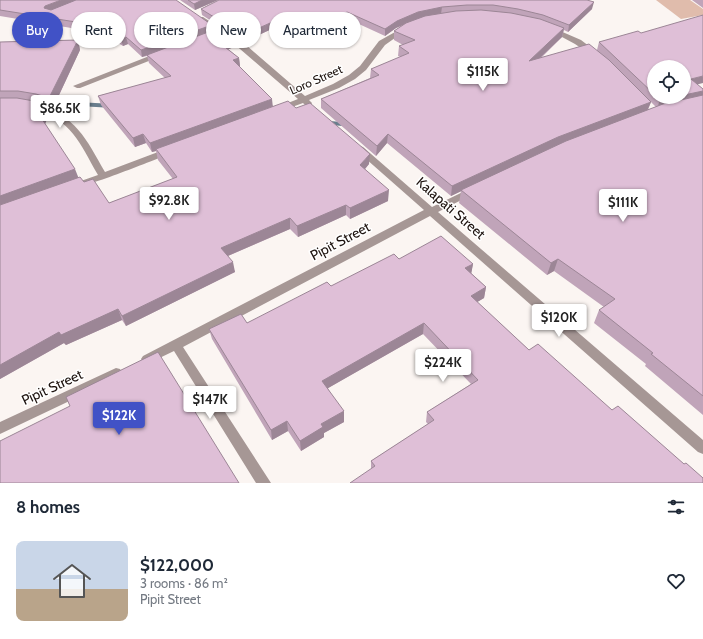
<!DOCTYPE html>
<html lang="en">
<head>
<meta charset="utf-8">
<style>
	:root { --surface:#fff; --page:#f2f2f3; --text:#1f2937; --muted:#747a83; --accent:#4152c6 }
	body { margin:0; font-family:Cabin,sans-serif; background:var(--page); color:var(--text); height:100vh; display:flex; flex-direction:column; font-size:15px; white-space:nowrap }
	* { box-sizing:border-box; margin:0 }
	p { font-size:13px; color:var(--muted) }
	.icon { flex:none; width:22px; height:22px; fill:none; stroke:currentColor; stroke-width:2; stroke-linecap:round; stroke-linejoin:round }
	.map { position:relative; height:483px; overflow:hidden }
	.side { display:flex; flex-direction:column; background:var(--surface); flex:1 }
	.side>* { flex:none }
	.hud { position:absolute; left:12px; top:12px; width:400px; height:36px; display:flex; gap:8px }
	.fabs { position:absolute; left:647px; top:60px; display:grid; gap:8px }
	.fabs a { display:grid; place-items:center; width:44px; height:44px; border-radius:50%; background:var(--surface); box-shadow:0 1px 3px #0004; font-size:20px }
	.price { position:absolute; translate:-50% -34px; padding:0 9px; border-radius:4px; background:#fff; color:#222; font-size:13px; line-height:26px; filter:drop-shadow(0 1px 2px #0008) }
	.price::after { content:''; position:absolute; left:50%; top:24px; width:12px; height:9px; margin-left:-6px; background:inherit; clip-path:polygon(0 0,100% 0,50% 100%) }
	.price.current { background:var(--accent); color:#fff }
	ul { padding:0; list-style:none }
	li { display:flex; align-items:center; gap:12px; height:100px; padding:0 16px }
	li span { display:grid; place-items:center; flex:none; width:112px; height:80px; border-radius:8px; color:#555 }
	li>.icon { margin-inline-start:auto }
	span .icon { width:48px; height:48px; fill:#fffc; stroke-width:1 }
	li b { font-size:17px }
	h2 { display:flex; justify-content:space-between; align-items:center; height:48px; padding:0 16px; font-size:17px }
	.tag { padding:0 14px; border-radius:18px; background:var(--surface); box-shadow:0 1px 3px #0004; font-size:14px; line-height:36px }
	.tag.current { background:var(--accent); color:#fff }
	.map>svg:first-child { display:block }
	.green { fill:#e0bcac }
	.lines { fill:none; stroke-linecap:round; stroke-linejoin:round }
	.stream { fill:#697e8d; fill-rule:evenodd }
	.minor { fill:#a69795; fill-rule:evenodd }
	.wall { fill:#c0a4b9; fill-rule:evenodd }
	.shaded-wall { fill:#9c8696 }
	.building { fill:#dfbfd7; stroke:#9c8696 }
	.labels { text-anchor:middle; stroke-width:3; stroke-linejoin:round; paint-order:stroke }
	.far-street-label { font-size:12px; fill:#1d120e; stroke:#fff }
	.street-label { font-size:14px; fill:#1d120e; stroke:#fff }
</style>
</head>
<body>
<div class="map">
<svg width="703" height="483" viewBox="0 0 703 483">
	<rect width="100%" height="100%" fill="#fbf5f2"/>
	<path class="green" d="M656 0H690L703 9V15L681 19Z"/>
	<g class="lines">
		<path class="stream" d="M39 100 114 104 118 106 114 108 42 104H39Z
			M318 120 353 123 357 125 353 127 321 124H318L317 122Z"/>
		<path class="minor" d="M199 17H203L246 45 305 96 333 84 349 75 360 66 379 41 404 27 409 28 385 45 366 70 355 79 339 88 309 100 312 103 311 105H305L303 103 281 111 277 109 278 107 298 99 240 49 199 19Z
			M551 27 581 40 598 53 597 55H591L575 44 549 30V28Z
			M157 53H163L164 55 80 88H77L73 86Z
			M33 105H36C76 115 86 139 105 172L166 149 169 148 173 151 172 153C159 158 85 188 78 186L76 184 78 182 98 175C79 142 72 120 33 109Z
			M360 146 363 147 432 207 469 189H475L477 191 475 193 438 212 703 440V454L698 452 430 216 183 347 271 483H256L174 351 147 364 143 362 141 359 143 356 424 210 357 151 356 149Z
			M116 368 120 369 122 373 120 377 0 434V422Z"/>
	</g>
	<path class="wall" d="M0 0 212 25 213 31 233 38 234 47 228 49 239 58 240 66H239L273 106 296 108 369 164 365 169 388 201 350 219 346 215 298 237 290 229 228 256 235 272 126 326 122 320 66 345 64 343 0 379V42L78 40 80 50 53 108 46 106 49 115 45 124 78 178 109 203 173 179 158 160 156 151 152 152 146 143 135 147 101 105 98 96 165 78 149 63 147 56 142 57 128 44 123 46 110 38 97 43 95 36V32L0 16Z
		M180 0H218L195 10Z
		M587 0 592 9 568 32 564 30 562 37 541 58 597 50 599 42 697 85 703 89V415L645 366 646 364 594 323 599 310 604 307 554 271 547 275 459 203 461 191 451 196 387 143 376 156 321 108V99L370 78 371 69 401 57 398 56 399 46 403 45 394 40V31L403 25 396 28 385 36 348 19 318 33 298 23 284 29 278 26 244 42 202 15 201 9ZM654 67 684 97H654ZM651 102 656 107 648 110Z
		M692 0H703V8Z
		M399 259 473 264 471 273 486 287 484 298 477 302 529 350 612 410 684 464 371 468V461L428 424 426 422 427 412 471 384 423 334 328 388 344 422 324 433V437L301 451 288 431 272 440 212 339 209 329 247 323 331 286Z"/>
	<path class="shaded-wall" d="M61 0H80L47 13 44 8 45 6Z
		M202 0H218L195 10 194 4Z
		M594 2 592 9 568 32 569 25Z
		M442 7 441 14 417 19 396 28 385 36V29L397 21 418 12Z
		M347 12 348 19 318 33V26Z
		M297 16 298 23 284 29 283 23Z
		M277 20 278 26 244 42 243 35Z
		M212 25 213 32 142 57 141 50Z
		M564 28 562 37 527 70 529 61Z
		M109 31 110 38 97 43 95 36Z
		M126 37 128 44 123 46 121 39Z
		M233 38 234 47 222 52 221 44Z
		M78 40 80 50 53 108 49 98Z
		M239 58 240 66 234 69 233 60Z
		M703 76V83L687 87 691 79Z
		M703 91V95L657 108 660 100 676 97H684V95Z
		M272 99 273 108 156 149V151L152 152 150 143Z
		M651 102 647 111 555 147 451 196 452 186 558 137Z
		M46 105 49 115 44 126 40 116Z
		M143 134 146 143 135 147 133 138Z
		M388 134 387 143 376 156 377 146Z
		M370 154 369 164 360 175V165Z
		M75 169 79 179 0 208V196Z
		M389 190 388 201 350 219V208Z
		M346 205V215L298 237 297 226Z
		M290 218V229L223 258 221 248Z
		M558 259 554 271 547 275 551 263Z
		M233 262 235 272 126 326 122 316Z
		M473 264 471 275 465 268Z
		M486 287 484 298 469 307 471 296Z
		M118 309 122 320 66 345 64 343 0 379V365L59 332Z
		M424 323 423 334 323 391 322 381Z
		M344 411V422L324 433V437L301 451 300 441 321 424Z
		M287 421 288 431 272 440 271 430Z"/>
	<path class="building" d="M0 0H61L45 6 44 8 51 10 76 0H176L212 25 141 50 126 37 121 39 109 31 95 36V25L0 10Z
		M188 0H202L194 4Z
		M219 0H587L594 2 569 25 543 15 518 9 493 5H467L442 7 418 12 397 21 385 29 347 12 318 26 297 16 283 23 277 20 243 35 201 9Z
		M481 10 511 13 540 19 564 28 529 61 589 44 609 60 651 102 558 137 452 186 388 134 377 146 321 99 379 75 371 69 409 53 399 46 415 40 394 31 406 23 425 16 456 11Z
		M703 15V76L691 79 703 89V91L684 95V67H654V94L599 42 638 31 641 33Z
		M219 28 233 38 221 44 239 58 233 60 272 99 150 143 143 134 133 138 98 96 171 76 147 55Z
		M78 40 49 98 36 94 18 91H0V42Z
		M703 95V396L651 354 653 353 599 310 615 299 558 259 551 263 461 190 566 141 663 104Z
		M657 97H676L660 100Z
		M0 98H17L34 101 46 105 40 116 75 169 0 196Z
		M288 101 296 108 310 103 370 154 360 165 389 190 350 208 346 205 297 226 290 218 221 248 233 262 122 316 118 309 61 335 59 332 0 365V205L80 177 84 182 93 179 109 203 177 177 156 149Z
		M441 236 473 264 465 268 486 287 471 296 529 350 538 344 612 410 618 406 684 464 686 463 703 478V483H350L375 466 371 461 434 420 427 412 478 380 424 323 322 381 344 411 321 424 323 427 300 441 287 421 271 430 209 329 241 314 247 323 327 282 331 286 394 254 399 259Z
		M158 352 239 483H0V441L70 406 66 397Z"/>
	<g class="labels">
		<g class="far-street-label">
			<text transform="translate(316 80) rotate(-24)" y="4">Loro Street</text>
		</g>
		<g class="street-label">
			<text transform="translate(451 208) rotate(41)" y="5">Kalapati Street</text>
			<text transform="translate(340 241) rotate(-28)" y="5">Pipit Street</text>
			<text transform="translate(52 387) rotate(-25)" y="5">Pipit Street</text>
		</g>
	</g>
</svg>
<div class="fabs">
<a><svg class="icon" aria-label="locate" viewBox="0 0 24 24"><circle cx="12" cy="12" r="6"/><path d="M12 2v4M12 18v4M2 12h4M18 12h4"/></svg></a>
</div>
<b class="price" style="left:483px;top:92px">$115K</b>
<b class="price" style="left:60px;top:129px">$86.5K</b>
<b class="price" style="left:169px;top:221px">$92.8K</b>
<b class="price" style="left:623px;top:223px">$111K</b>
<b class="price" style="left:559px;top:338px">$120K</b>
<b class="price" style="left:443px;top:383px">$224K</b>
<b class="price" style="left:210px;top:420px">$147K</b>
<b class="price current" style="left:119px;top:436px">$122K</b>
<div class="hud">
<a class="tag current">Buy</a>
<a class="tag">Rent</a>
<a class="tag">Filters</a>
<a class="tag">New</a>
<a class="tag">Apartment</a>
</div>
</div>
<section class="side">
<h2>8 homes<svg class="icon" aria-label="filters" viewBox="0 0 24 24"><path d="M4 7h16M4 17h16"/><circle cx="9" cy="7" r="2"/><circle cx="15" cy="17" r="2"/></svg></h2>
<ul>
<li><span style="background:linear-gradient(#c9d6e8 60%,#b9a48a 0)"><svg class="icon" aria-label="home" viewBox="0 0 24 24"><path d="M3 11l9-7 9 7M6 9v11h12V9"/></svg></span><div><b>$122,000</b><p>3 rooms · 86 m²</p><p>Pipit Street</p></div><svg class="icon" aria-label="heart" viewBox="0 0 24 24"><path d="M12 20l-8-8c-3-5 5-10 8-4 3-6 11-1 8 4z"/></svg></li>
</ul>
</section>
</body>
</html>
